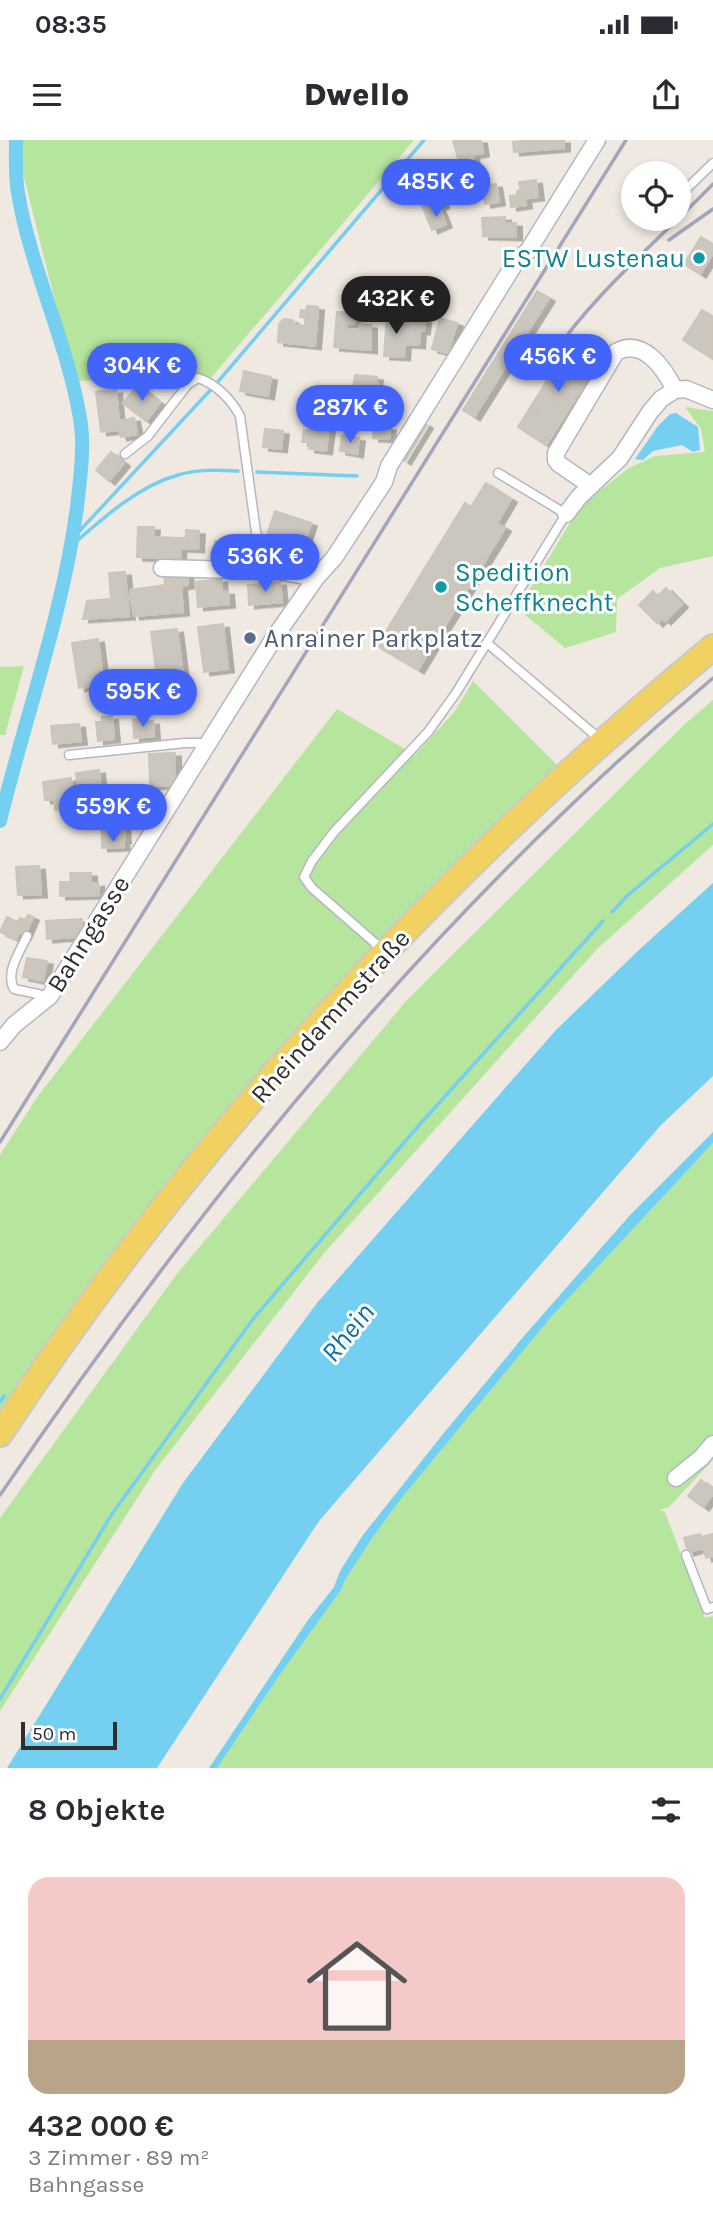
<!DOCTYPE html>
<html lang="de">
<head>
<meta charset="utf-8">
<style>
	:root { --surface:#fff; --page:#f2f2f3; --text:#2b2b33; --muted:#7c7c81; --accent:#4264fb }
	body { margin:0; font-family:Karla,sans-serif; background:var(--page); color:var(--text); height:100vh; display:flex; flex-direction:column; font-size:26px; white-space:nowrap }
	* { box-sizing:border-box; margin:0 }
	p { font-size:23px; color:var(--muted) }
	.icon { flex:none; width:38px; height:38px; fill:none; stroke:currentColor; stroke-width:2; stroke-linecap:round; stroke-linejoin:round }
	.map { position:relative; height:1628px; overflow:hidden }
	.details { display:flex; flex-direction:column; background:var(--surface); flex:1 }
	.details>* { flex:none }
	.controls { position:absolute; left:621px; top:21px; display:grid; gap:14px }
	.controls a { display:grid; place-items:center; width:70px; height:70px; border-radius:50%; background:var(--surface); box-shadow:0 4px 10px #0003; font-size:35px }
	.scale { position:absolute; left:21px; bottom:18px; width:96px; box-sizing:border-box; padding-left:7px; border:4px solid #2e2e2e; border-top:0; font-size:19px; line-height:24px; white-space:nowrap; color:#2e2e2e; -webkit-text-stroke:5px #fff; paint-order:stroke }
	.price { position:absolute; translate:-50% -60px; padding:0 16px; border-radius:24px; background:var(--accent); color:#fff; font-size:23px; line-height:46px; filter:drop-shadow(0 2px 4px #0008) }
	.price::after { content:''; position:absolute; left:50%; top:42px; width:21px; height:16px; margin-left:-10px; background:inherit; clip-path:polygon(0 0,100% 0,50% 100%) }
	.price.selected { background:#222; color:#fff }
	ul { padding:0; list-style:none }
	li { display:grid; align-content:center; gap:14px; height:371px; padding:0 28px }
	li span { display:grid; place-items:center; height:217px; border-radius:21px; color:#555 }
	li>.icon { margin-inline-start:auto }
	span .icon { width:126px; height:126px; fill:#fffc; stroke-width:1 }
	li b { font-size:30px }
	h2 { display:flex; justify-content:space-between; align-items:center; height:84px; padding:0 28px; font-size:30px }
	.status { display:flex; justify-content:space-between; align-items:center; height:49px; padding:0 35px; background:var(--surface); direction:ltr }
	.status svg { height:19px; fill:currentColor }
	header { display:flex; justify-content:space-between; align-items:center; height:91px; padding:0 28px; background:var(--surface); font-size:32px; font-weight:800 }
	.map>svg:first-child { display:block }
	.green { fill:#b6e59e }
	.water { fill:#75cff0 }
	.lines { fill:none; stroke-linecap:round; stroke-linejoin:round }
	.stream { stroke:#75cff0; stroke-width:3.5 }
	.canal { stroke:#75cff0; stroke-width:14 }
	.building { fill:#cbc7bf; stroke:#cbc5ba; stroke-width:2; filter:url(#shadow) }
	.service-casing { stroke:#b4b7c1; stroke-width:11 }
	.minor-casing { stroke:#b4b7c1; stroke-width:19 }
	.primary-casing { stroke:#c9c9c9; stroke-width:28 }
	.service { stroke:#fff; stroke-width:8 }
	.minor { stroke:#fff; stroke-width:16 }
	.primary { stroke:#f2d163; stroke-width:24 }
	.rail { stroke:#a3a6b8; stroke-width:3.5 }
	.culture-dot { fill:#0f9aa8; stroke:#fff; stroke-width:2.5 }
	.service-dot { fill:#5c6f8a; stroke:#fff; stroke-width:2.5 }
	.labels { text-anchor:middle; stroke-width:6; stroke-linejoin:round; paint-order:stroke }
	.culture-label { font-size:26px; fill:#0d838f; stroke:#fff; text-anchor:end }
	.service-label { font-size:26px; fill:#4e5e75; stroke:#fff; text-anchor:start }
	.street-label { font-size:26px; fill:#2e2e2e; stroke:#fff }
	.water-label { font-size:28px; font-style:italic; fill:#0d6fa3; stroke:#fff }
</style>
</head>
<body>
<div class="status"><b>08:35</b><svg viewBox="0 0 49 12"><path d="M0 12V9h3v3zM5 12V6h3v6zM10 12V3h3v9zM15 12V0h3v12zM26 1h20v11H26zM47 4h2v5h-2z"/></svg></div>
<header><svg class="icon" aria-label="menu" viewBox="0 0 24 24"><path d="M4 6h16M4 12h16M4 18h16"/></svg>Dwello<svg class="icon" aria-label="share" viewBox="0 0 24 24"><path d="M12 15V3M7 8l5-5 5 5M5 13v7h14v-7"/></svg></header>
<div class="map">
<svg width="713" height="1628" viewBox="0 0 713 1628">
	<defs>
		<filter id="shadow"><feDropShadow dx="6" dy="3.5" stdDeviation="0" flood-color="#0004"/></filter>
	</defs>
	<rect width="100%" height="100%" fill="#efe9e1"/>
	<path class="green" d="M22 0H414L210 239 190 235 75 241 21 25Z
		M685 267 713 271V416L660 428 617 459 616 492 565 508 518 469 580 366 629 328 655 316 705 312 701 289Z
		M24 526 5 595H0V527Z
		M473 541 563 631 382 806 0 1281V1015L38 956 337 569 415 615 455 571Z
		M713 560V705L597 809 325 1112 156 1329 0 1571V1378L176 1135 407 860 686 583Z
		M713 1003V1320L669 1367 659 1370 665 1372 705 1478 713 1476V1628H217L279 1536 341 1450 345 1440 373 1397 400 1360 552 1176Z"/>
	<path class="water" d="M676 273 698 287 700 310 693 312 682 305 653 311 643 320 635 319 658 286 670 274Z
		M713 743V936L661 985 319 1381 157 1628H7L183 1343 317 1163 556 890 640 809Z
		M713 992V1003L552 1176 400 1360 373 1397 345 1440 341 1450 279 1536 217 1628H209L308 1480 334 1447 340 1431 363 1395 443 1294 524 1196 631 1074Z"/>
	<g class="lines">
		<path class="stream" d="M257 332 357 336
			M73 398 216 244 424 0
			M71 406C102 379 138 346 178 335 198 329 218 330 238 331
			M612 772 628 755 713 684
			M0 1262 4 1256
			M0 1559 112 1374 253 1179 421 983 603 781"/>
		<path class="canal" d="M0 681C25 577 63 474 77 367 80 339 85 307 80 278 67 201 31 130 18 53 15 36 16 17 16 0"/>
	</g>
	<path class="building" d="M453 0H481L483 13 473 15 474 24 460 26Z
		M535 0H564V8L514 12 513 2Z
		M437 38 443 65 425 73 418 57 431 52 427 42Z
		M536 40 538 57 522 59 519 42Z
		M496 44 499 62 485 64 482 46Z
		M520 50 522 59H525L526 65 511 67 510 56 517 55V51Z
		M439 67 446 84 432 90 425 73Z
		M505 77V83H516V97L483 96 482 78Z
		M701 97 713 105V113L700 134 684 124Z
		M537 151 549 158 474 277 463 270Z
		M307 166 318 167 317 182 305 181 306 178 300 177 301 170 306 171Z
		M702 170 713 177V219L683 200Z
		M337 172 355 173 354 184H347L346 189 359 190 360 184 371 185V210L334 207Z
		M387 174 407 175 404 217 384 216Z
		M440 178 457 183 448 213 432 209Z
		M284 179 292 180 296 185 305 186V181L317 182 315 206 278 202 279 184Z
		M407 179 425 180 424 191H420L419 205 405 204Z
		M571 203 599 221 546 305 518 287Z
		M244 231 271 237 268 256 240 251Z
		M355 235 377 237 376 243 379 244 378 256H375L374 263 364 262V268L350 267Z
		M138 245 160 263 146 281 123 263Z
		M116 250 119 281 134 278 137 294 121 297 119 290 101 292 96 252Z
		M545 260 558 268 548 285 535 276Z
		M424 283 427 285 405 321 402 319Z
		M318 286 329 288 326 311 309 309 310 302H302L304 290 317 291Z
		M374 286 390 287 389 299 373 298Z
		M265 289 283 291 281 309 263 307Z
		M342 296 359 298 357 314 340 311Z
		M111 312 124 323 109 341 96 330Z
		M486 343 511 359 497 383 505 388 418 530 377 506 465 363 471 367Z
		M275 371 311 383 300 416 264 404Z
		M138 387H154L153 397 181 398 180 419 137 417Z
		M186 390 199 391 198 409 180 408 181 398H186Z
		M229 400H237L236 421 214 419 215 401 229 402Z
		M125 432 129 476 83 479 87 461 111 459 109 433Z
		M187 433 188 445 181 446 183 472 134 476 130 455 131 450 165 445 164 435Z
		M221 439 222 451H228L229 464 198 467 196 442Z
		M280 442 282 462 249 465 248 445Z
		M666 448 682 464 665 481 662 478 657 483 639 465 653 451 658 456Z
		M223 484 228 529 204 532 198 487Z
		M177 489 183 535 157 538 151 492Z
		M98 499 104 545 79 548 72 503Z
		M112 576 114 599 98 601 96 582H102V577Z
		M142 579V582L153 581 154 596 134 598 133 580Z
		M79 584 81 601 53 604 51 586Z
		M175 613V645L150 646 149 614Z
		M99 630 101 652 79 654 76 633Z
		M71 638 73 657 45 660 43 642Z
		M73 657 75 668 55 670 54 659Z
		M124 683 125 700 102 701 101 684Z
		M123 700 124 707 102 708V701Z
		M39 726 41 754 18 755 16 727Z
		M70 733H91V744L98 743 99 755 60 756V742H71Z
		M28 775 33 777 25 796 19 793 23 785 18 782 20 778 25 780Z
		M7 777 23 785 16 799 0 792Z
		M82 779V785L74 797 47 799 46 781Z
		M27 818 47 821 43 841 23 837Z
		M701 1340 713 1349V1354L703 1367 688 1356Z
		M700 1394 701 1397 713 1394V1416L706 1418 703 1408 688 1412 684 1398Z"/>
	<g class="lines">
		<g class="service-casing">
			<path id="service" d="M679 56 713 23
				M125 314 148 296 188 244 198 238C216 244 231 259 240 276L256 392 265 416 278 431
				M487 503 602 601
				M69 615 185 603H207
				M27 796C20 812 5 832 14 849L47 856
				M383 810 312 748 304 737 312 721 334 692 428 592 456 553 566 374 498 333
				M686 1415 707 1469 713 1467"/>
		</g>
		<g class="minor-casing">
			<path id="minor" d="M591 346 559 324 556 320V313L616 212C643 197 664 228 675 250
				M566 374 579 357 620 318 650 272 661 259 675 250 686 249 713 260
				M162 428 278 431 316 438
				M0 902 14 885 50 856 274 498 316 438 334 418 384 342 389 326 517 120 528 111 597 0
				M676 1338 701 1318 713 1304"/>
		</g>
		<g class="primary-casing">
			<path id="primary" d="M0 1294C195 998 440 733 713 507"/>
		</g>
		<use href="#service" class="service"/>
		<use href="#minor" class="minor"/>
		<use href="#primary" class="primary"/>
		<path class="rail" d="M669 100 713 69
			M550 219C594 153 658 101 713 44
			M0 1002 626 0
			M0 1355C204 1056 434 772 713 538"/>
	</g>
	<g class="culture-dot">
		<circle cx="699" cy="118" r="7"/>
		<circle cx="441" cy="447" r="7"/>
	</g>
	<circle class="service-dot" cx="250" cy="498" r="7"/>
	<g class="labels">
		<g class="culture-label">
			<text x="685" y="127">ESTW Lustenau</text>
			<text x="455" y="441" text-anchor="start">Spedition<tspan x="455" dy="30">Scheffknecht</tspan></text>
		</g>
		<g class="service-label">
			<text x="264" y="507">Anrainer Parkplatz</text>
		</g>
		<g class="street-label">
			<text transform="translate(88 794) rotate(-58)" y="9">Bahngasse</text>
			<text transform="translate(330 876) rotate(-48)" y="9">Rheindammstraße</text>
		</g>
		<g class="water-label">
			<text transform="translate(347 1192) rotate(-51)" y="10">Rhein</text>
		</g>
	</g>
</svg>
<div class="controls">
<a><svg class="icon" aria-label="locate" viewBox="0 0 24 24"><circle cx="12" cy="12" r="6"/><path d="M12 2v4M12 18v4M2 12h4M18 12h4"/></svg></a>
</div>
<div class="scale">50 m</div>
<b class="price" style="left:436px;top:79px">485K €</b>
<b class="price selected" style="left:396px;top:196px">432K €</b>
<b class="price" style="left:558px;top:254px">456K €</b>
<b class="price" style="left:142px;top:263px">304K €</b>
<b class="price" style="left:350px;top:305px">287K €</b>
<b class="price" style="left:265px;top:454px">536K €</b>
<b class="price" style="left:143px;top:589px">595K €</b>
<b class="price" style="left:113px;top:704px">559K €</b>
</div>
<section class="details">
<h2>8 Objekte<svg class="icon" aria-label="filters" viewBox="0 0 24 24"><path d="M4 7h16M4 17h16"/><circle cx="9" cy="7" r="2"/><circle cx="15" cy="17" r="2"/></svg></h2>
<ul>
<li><span style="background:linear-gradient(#f6c9c9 75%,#b9a48a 0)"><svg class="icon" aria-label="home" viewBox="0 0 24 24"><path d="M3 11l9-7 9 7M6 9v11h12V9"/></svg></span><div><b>432 000 €</b><p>3 Zimmer · 89 m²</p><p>Bahngasse</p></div></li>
</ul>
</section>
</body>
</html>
